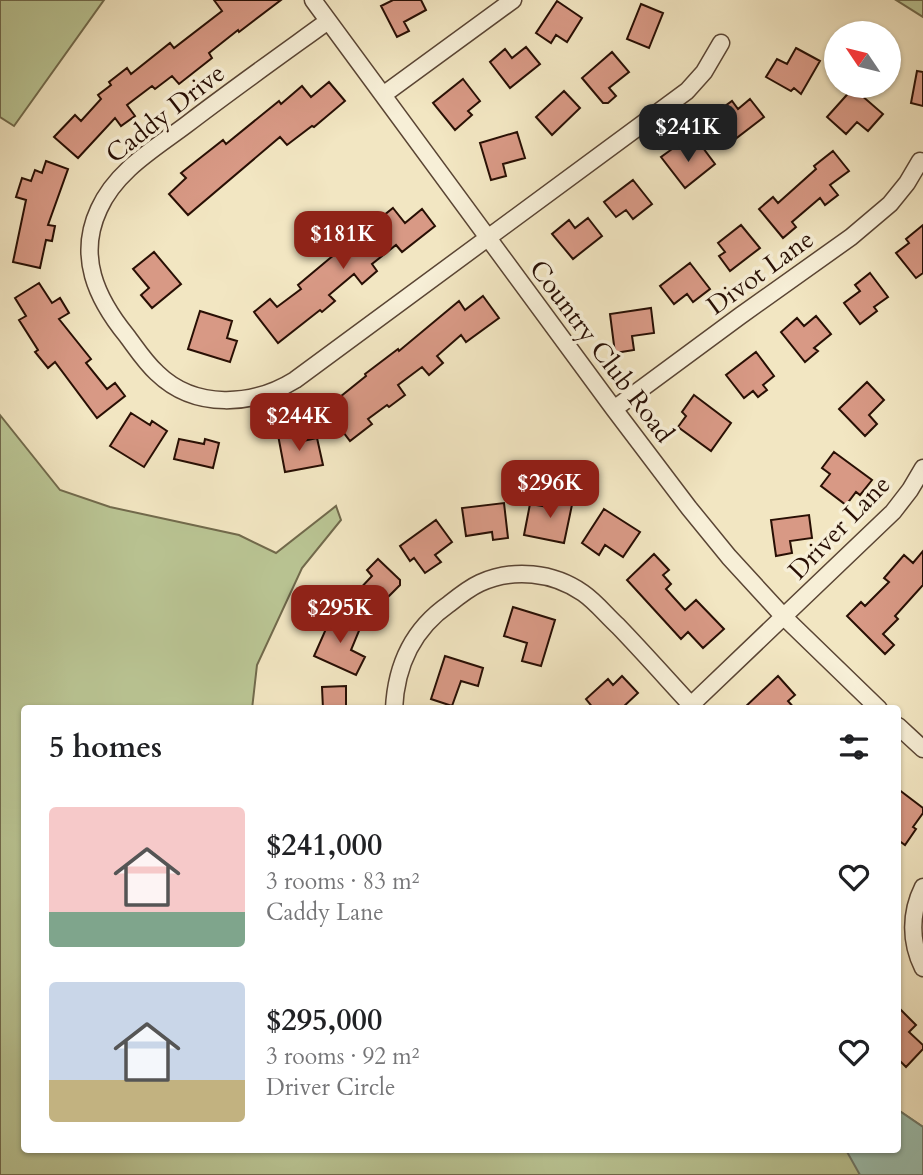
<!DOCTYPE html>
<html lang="en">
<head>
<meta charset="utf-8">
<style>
	:root { --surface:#fff; --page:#f6f6f6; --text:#202124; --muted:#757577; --accent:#8f2418 }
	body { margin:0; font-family:Cardo,serif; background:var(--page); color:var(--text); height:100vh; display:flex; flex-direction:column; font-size:26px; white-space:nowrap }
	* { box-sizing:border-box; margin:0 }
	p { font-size:23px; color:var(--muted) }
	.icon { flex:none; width:38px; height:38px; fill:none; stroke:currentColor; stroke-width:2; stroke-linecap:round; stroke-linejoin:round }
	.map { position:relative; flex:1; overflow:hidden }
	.drawer { position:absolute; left:21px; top:705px; width:880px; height:448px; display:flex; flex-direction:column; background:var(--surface); border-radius:7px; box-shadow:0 2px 5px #0004 }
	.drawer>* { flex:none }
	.needle { width:46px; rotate:305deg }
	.controls { position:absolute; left:824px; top:21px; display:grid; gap:14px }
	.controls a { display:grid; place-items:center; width:77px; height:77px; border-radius:50%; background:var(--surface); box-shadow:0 2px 5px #0004; font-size:35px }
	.price { position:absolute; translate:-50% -60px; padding:0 16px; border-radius:14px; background:var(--accent); color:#fff; font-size:23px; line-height:46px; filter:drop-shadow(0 2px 4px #0008) }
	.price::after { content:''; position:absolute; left:50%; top:42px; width:21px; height:16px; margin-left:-10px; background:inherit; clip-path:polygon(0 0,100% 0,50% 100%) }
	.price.current { background:#222; color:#fff }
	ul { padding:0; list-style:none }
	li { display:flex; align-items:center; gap:21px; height:175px; padding:0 28px }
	li span { display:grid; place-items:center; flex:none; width:196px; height:140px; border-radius:7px; color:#555 }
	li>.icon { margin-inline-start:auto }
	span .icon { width:84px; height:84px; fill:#fffc; stroke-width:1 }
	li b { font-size:30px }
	h2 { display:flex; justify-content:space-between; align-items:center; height:84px; padding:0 28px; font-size:30px }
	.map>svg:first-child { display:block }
	.green { fill:#bac594; stroke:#716a4c; stroke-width:2 }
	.water { fill:#9cc0b0; stroke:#6e796b; stroke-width:2 }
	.building { fill:#d89985; stroke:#280f04; stroke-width:2 }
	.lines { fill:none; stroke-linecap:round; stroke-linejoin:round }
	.minor-casing { stroke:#5a4534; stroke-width:19 }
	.minor { stroke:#f7efd7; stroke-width:16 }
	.labels { text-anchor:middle; stroke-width:7; stroke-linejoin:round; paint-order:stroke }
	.street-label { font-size:26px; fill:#280f04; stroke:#f7efd7 }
</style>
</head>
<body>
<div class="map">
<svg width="923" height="1175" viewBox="0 0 923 1175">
	<rect width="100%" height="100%" fill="#f2e6c2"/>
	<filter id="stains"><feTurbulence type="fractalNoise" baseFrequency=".00286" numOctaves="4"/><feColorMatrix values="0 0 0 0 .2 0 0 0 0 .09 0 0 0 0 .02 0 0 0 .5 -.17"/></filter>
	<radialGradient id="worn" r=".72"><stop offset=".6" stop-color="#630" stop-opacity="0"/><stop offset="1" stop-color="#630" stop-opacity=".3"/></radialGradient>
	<path class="green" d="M0 0H104L14 126 0 117Z
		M896 0H923V17Z
		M0 415 60 490 110 507 239 535 276 553 336 506 341 520 302 568 257 665 252 709H24V1150H898V1110L923 1127V1175H0Z"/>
	<path class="water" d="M898 1110 923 1127V1175H860L846 1150H898Z"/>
	<path class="building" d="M214 0H281L239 32 238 30 209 53 212 58 179 84 172 76 155 89 152 86 127 105 135 116 121 126 115 118 78 158 54 137 75 115 81 121 101 99 98 95 111 85 109 82 127 68 131 74 170 43 174 48 222 11Z
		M393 0H421L426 10 404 22 409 31 397 37 381 6Z
		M557 1 582 18 567 42 556 35 551 43 536 33Z
		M641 4 663 13 649 48 627 39Z
		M526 47 540 64 510 88 490 62 505 49 512 58Z
		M796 48 820 61 801 94 794 88 791 91 766 77 777 59 787 64Z
		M612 52 629 72 609 88 616 96 608 103H603L582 78Z
		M917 71 923 72V106L911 103Z
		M463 79 480 101 468 111 472 115 455 130 433 103Z
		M329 82 345 101 314 127 312 126 287 145 280 137 188 215 169 194 186 178 181 173 223 140 226 144 279 101 281 104 302 86 311 97Z
		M853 88 883 114 868 131 857 122 846 134 827 117Z
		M564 91 580 108 552 135 536 117Z
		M750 99 764 117 734 140 714 114 732 101 738 109Z
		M517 132 525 158 503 164 506 176 491 180 480 143Z
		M679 144 687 154 700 144 715 164 685 188 661 157Z
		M833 151 849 171 830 185 838 195 825 205 820 198 792 222 796 227 783 238 759 209 773 197 778 203 816 169 814 166Z
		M46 161 68 169 48 225 55 226 52 241 46 240 40 268 13 262 26 200 16 197 22 178 31 181 35 170 42 173Z
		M633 180 652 204 633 219 626 210 616 217 604 202Z
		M393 208 405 223 422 209 435 226 402 252 396 245 372 264 377 271 362 284 354 274 329 295 335 301 322 312 320 310 278 343 254 312 270 299 277 307 301 289 298 285 329 259Z
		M588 218 602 236 573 259 552 234 569 220 575 228Z
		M741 225 760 248 730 271 719 256 725 252 718 243Z
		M923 225V273L916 278 896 253 909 243 906 239Z
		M154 252 181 284 152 308 141 295 149 288 133 269Z
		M690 263 710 289 693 302 687 294 674 304 660 286Z
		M870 273 888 297 874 307 877 311 860 324 844 303 860 291 855 285Z
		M39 283 52 303 60 298 69 313 59 319 91 359 86 363 107 389 115 383 125 396 97 418 55 362 48 368 35 352 38 350 19 320 26 316 15 298Z
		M483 296 499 318 466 342 461 335 437 356 443 363 429 375 422 367 398 385 405 395 389 407 387 405 368 419 372 424 350 441 331 416 346 405 340 397 366 376 365 374 398 349 399 351 459 301 465 310Z
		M651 308 654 333 632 336 634 350 615 353 610 314Z
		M200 311 232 321 227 338 237 341 230 362 188 349Z
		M816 316 831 334 814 348 818 351 805 362 781 332 797 318 804 326Z
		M756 352 774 376 763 385 767 390 758 397 753 391 744 398 726 375Z
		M867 382 884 400 869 415 877 424 865 436 839 409Z
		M694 395 731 423 711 451 678 427 686 416 682 412Z
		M131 413 150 425 152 421 167 431 144 467 110 446Z
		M295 431 298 442 317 438 323 465 285 472 278 435Z
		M179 439 204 444 205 439 219 443 213 468 174 459Z
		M834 452 872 480 860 495 856 492 846 505 821 486 830 474 822 468Z
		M552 495 573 500 564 543 524 535 530 504 549 507Z
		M504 503 508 538 493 540 492 532 466 536 462 508Z
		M604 509 640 532 623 557 605 545 599 555 582 543Z
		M809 515 812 538 790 541 792 553 776 556 771 520Z
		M436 520 452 542 435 555 441 562 425 573 414 558 410 561 400 546Z
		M923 551V585L895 616 898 619 883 634 894 645 885 654 847 616 861 602 865 606 889 582 884 578 904 555 913 563Z
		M654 554 669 570 663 575 671 584 666 589 685 610 696 600 724 629 703 648 688 632 681 639 627 580Z
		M378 559 400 580V585L374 611 356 593 372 576 367 570Z
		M513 607 555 620 541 666 522 661 527 643 504 636Z
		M333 613 361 626 351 650 365 657 356 675 314 656Z
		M445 656 483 668 478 686 461 681 452 706 431 699Z
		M622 676 638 693 621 709H594L586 699 608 679 613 685Z
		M778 676 795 695 788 701 795 709H743Z
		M346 686V709H323L322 687Z
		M898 789 923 808V813L913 827 916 829 905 845 898 840Z
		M898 1007 916 1025 909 1032 923 1045V1049L906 1067 898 1059Z"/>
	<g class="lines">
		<g class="minor-casing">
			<path id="minor" d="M313 0 614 409 689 508 729 557 784 617 879 709
				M328 21C281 55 233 89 186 125 154 149 116 171 99 209 77 256 96 298 127 336 136 348 145 362 157 373 195 410 253 406 295 380L687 91 704 72 721 43
				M383 95 513 0
				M614 409 740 316 851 237 890 204 907 183 920 161
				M691 705 893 512 910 490 923 468
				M394 709C396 665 413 629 449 604 459 596 469 588 480 583 513 568 553 572 583 593 596 602 606 615 618 626 643 652 667 679 691 705L687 709
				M898 726 923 749
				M923 887C910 913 910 942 923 968"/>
		</g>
		<use href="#minor" class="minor"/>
	</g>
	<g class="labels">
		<g class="street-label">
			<text transform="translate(165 113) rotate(-38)" y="9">Caddy Drive</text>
			<text transform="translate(760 272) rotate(-36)" y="9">Divot Lane</text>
			<text transform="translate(602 351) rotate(53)" y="9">Country Club Road</text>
			<text transform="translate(839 527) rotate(-46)" y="9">Driver Lane</text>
		</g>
	</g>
	<rect width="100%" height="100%" filter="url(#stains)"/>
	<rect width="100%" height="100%" fill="url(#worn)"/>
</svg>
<div class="controls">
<a><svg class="needle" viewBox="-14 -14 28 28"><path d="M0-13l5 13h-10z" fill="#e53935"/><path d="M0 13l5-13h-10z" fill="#757577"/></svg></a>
</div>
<b class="price current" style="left:688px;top:164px">$241K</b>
<b class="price" style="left:343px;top:271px">$181K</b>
<b class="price" style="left:299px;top:453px">$244K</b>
<b class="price" style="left:550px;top:520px">$296K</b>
<b class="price" style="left:340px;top:645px">$295K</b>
<section class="drawer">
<h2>5 homes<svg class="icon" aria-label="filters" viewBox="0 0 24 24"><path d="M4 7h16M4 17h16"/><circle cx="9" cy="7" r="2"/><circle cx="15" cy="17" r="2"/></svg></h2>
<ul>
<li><span style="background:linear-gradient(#f6c9c9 75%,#7fa58c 0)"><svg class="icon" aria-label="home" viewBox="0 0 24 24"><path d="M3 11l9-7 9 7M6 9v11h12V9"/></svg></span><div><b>$241,000</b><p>3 rooms · 83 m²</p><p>Caddy Lane</p></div><svg class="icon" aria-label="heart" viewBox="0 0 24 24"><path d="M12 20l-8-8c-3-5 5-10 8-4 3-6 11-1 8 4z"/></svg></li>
<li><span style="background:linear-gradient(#c9d6e8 70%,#c2b280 0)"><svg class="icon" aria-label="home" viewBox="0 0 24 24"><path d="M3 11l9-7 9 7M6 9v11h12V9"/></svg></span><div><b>$295,000</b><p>3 rooms · 92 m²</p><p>Driver Circle</p></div><svg class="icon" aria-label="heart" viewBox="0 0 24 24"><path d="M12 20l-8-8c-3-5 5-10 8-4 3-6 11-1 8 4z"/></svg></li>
</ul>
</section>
</div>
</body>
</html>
